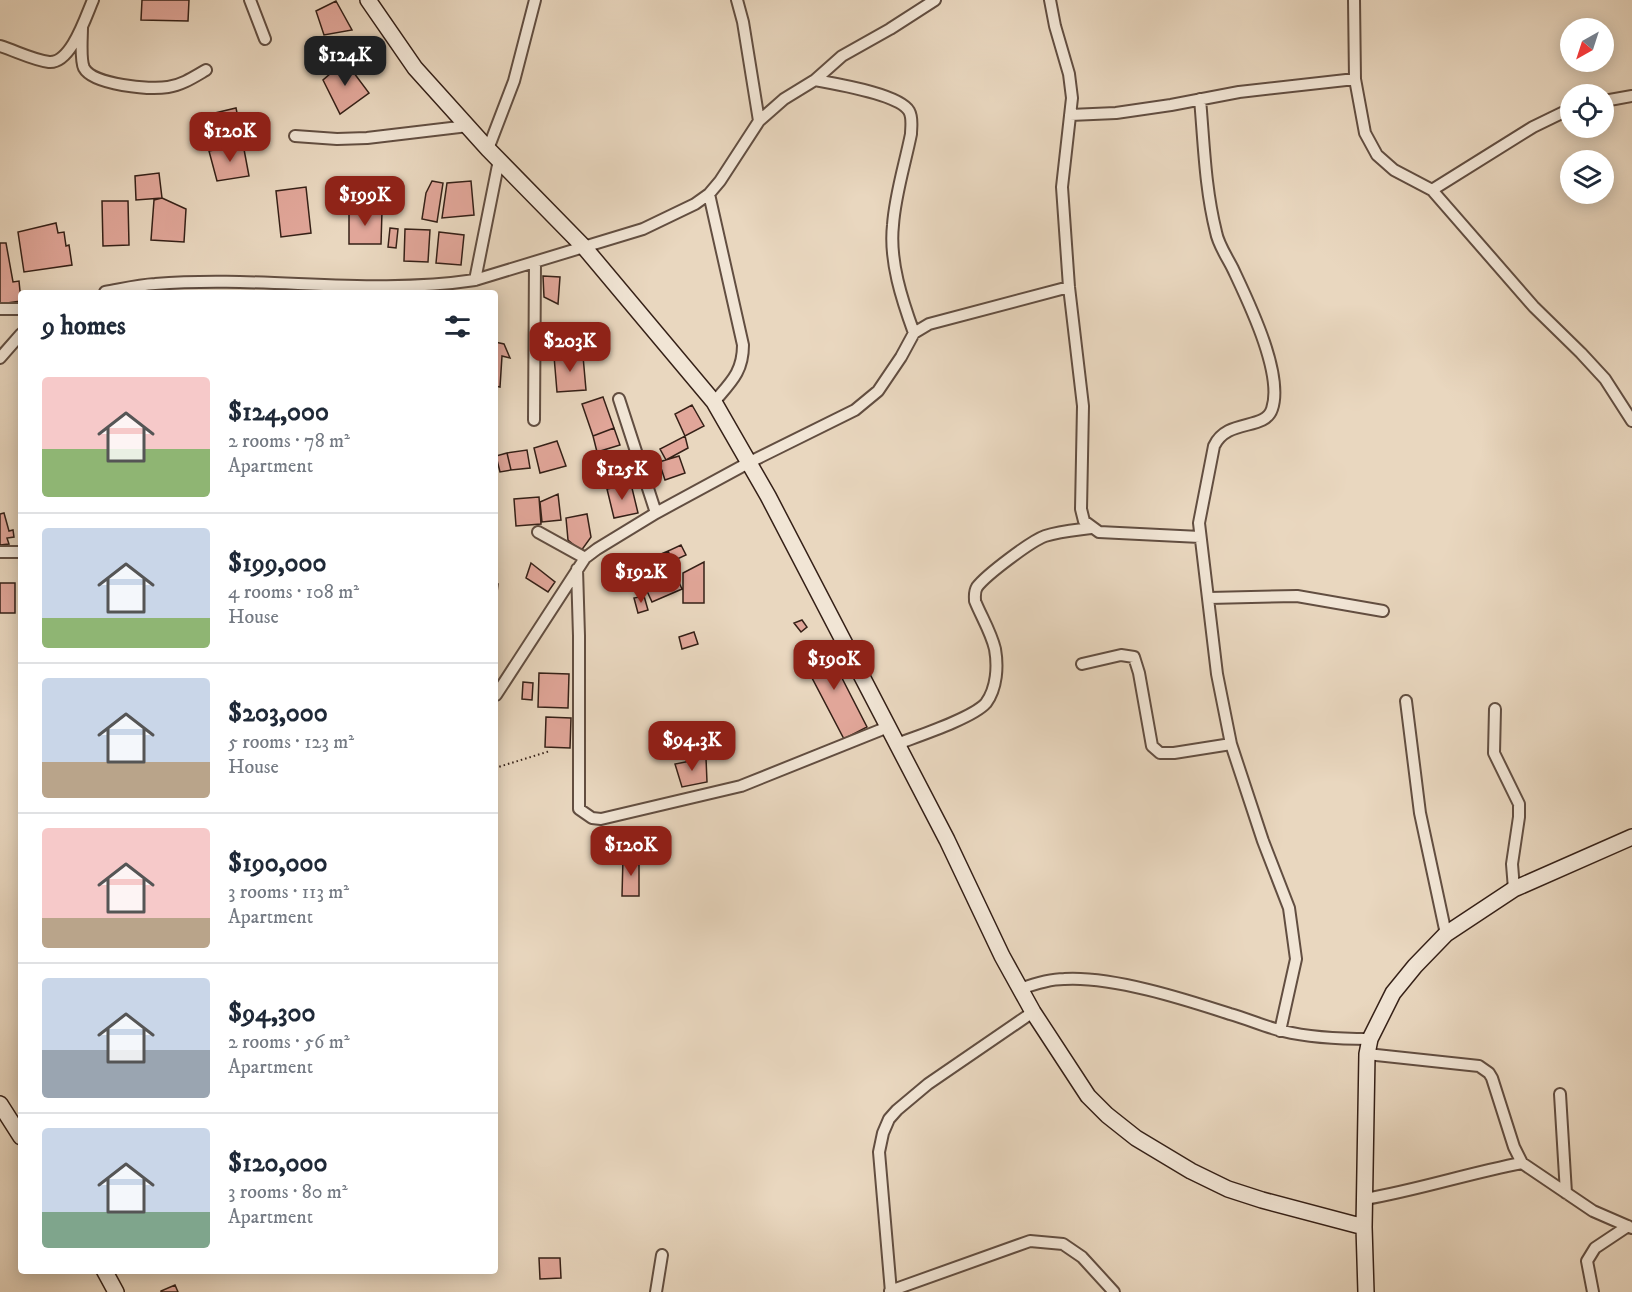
<!DOCTYPE html>
<html lang="en">
<head>
<meta charset="utf-8">
<style>
	:root { --surface:#fff; --page:#f2f2f3; --text:#1f2937; --muted:#747a83; --line:#e0e1e3; --accent:#8f2418 }
	body { margin:0; font-family:"IM FELL DW Pica",serif; background:var(--page); color:var(--text); height:100vh; display:flex; flex-direction:column; font-size:22px; white-space:nowrap }
	* { box-sizing:border-box; margin:0 }
	p { font-size:20px; color:var(--muted) }
	.icon { flex:none; width:33px; height:33px; fill:none; stroke:currentColor; stroke-width:2; stroke-linecap:round; stroke-linejoin:round }
	.map { position:relative; flex:1; overflow:hidden }
	.sheet { position:absolute; left:18px; top:290px; width:480px; height:984px; display:flex; flex-direction:column; background:var(--surface); border-radius:6px; box-shadow:0 3px 15px #0003 }
	.sheet>* { flex:none }
	.needle { width:39px; rotate:219deg }
	.tools { position:absolute; left:1560px; top:18px; display:grid; gap:12px }
	.tools a { display:grid; place-items:center; width:54px; height:54px; border-radius:50%; background:var(--surface); box-shadow:0 3px 15px #0003; font-size:30px }
	.price { position:absolute; translate:-50% -51px; padding:0 14px; border-radius:12px; background:var(--accent); color:#fff; font-size:20px; line-height:39px; filter:drop-shadow(0 2px 3px #0008) }
	.price::after { content:''; position:absolute; left:50%; top:36px; width:18px; height:14px; margin-left:-9px; background:inherit; clip-path:polygon(0 0,100% 0,50% 100%) }
	.price.current { background:#222; color:#fff }
	ul { padding:0; list-style:none }
	li { display:flex; align-items:center; gap:18px; height:150px; padding:0 24px }
	li+li { border-top:2px solid var(--line) }
	li span { display:grid; place-items:center; flex:none; width:168px; height:120px; border-radius:6px; color:#555 }
	li>.icon { margin-inline-start:auto }
	span .icon { width:72px; height:72px; fill:#fffc; stroke-width:1 }
	li b { font-size:26px }
	h2 { display:flex; justify-content:space-between; align-items:center; height:72px; padding:0 24px; font-size:26px }
	.map>svg:first-child { display:block }
	.building { fill:#e1a699; stroke:#352017; stroke-width:1.5 }
	.lines { fill:none; stroke-linecap:round; stroke-linejoin:round }
	.street-casing { stroke:#624e41; stroke-width:14 }
	.secondary-casing { stroke:#352017; stroke-width:18 }
	.path { stroke:#352017; stroke-width:2; stroke-dasharray:1.5 3; stroke-linecap:butt }
	.street { stroke:#f1e5d5; stroke-width:10 }
	.secondary { stroke:#f1e5d5; stroke-width:15 }
</style>
</head>
<body>
<div class="map">
<svg width="1632" height="1292" viewBox="0 0 1632 1292">
	<rect width="100%" height="100%" fill="#e9d7bf"/>
	<filter id="stains"><feTurbulence type="fractalNoise" baseFrequency=".00333" numOctaves="4"/><feColorMatrix values="0 0 0 0 .2 0 0 0 0 .09 0 0 0 0 .02 0 0 0 .5 -.17"/></filter>
	<radialGradient id="worn" r=".72"><stop offset=".6" stop-color="#630" stop-opacity="0"/><stop offset="1" stop-color="#630" stop-opacity=".3"/></radialGradient>
	<path class="building" d="M142 0H189L188 21 141 20Z
		M336 1 352 30 324 35 316 11Z
		M345 61 369 93 340 114 323 80Z
		M236 108 242 137 209 142 202 116Z
		M243 144 249 176 217 181 209 151Z
		M159 173 162 198 136 200 135 176Z
		M432 181 443 183 437 222 422 219 426 193Z
		M471 181 474 215 442 218 447 183Z
		M306 187 311 233 281 237 276 191Z
		M162 198 186 209 184 242 151 240 154 200Z
		M102 201H128L129 245 103 246Z
		M349 211H382L381 244H349Z
		M56 223 58 233 64 232 66 246 69 245 72 265 24 272 18 232Z
		M390 228 398 229 396 248 388 247Z
		M405 229 430 230 428 262 404 261Z
		M439 232 464 235 461 265 436 263Z
		M0 243H6L13 282 19 281 21 301 0 304Z
		M543 276 560 277 558 304 544 297Z
		M495 342 504 344 510 358 502 356 500 387 495 386Z
		M576 354 583 356 586 390 557 392 554 356Z
		M603 397 614 428 593 436 582 404Z
		M692 405 704 426 685 436 675 414Z
		M614 428 620 445 597 452 593 436Z
		M685 436 688 448 666 460 660 449Z
		M557 441 566 466 540 473 534 448Z
		M527 450 530 468 511 470 507 453Z
		M507 453 511 470 500 472 496 456Z
		M621 454 629 477 602 488 595 464Z
		M679 456 685 473 665 480 659 462Z
		M631 484 638 513 614 518 607 489Z
		M558 494 561 520 542 522 540 502Z
		M539 497 541 524 516 526 514 499Z
		M4 513 9 531 13 530 14 537 7 538 9 544 0 545V514Z
		M587 514 591 537 581 551 568 540 566 518Z
		M681 545 686 555 673 561 668 551Z
		M668 551 667 555 682 589 652 602 635 565Z
		M704 562V603H683V573Z
		M531 563 555 582 548 592 526 578Z
		M0 583H15V613H0Z
		M495 584H498L495 611Z
		M644 596 648 610 638 613 634 598Z
		M802 620 807 627 801 632 794 623Z
		M694 632 698 644 682 649 679 637Z
		M824 643 867 727 844 739 800 655Z
		M539 673 569 674 568 708 538 707Z
		M523 682 533 683 532 700 522 699Z
		M546 717 571 718 570 748 545 747Z
		M706 758 707 782 682 787 675 764Z
		M623 857H639V896H622Z
		M539 1258H560L561 1278 540 1279Z
		M175 1285 178 1292H161V1291Z"/>
	<g class="lines">
		<g class="street-casing">
			<path id="street" d="M250 0 265 39
				M737 0 743 22 759 121
				M1050 0 1055 26 1069 74 1072 98 1062 187 1069 287 1083 406 1081 509 1084 521 1099 532 1200 537
				M1354 0 1355 79 1365 133 1377 155 1394 170 1432 190 1534 307 1581 353 1605 379 1632 421
				M82 27C82 37 80 60 84 68 93 85 150 90 168 87 182 85 194 77 206 70
				M0 46C16 51 33 60 49 62 71 64 86 16 93 0
				M815 80C836 84 899 94 909 111 913 118 911 127 911 134 905 164 895 195 893 225 889 261 902 300 914 333
				M1200 99C1204 144 1205 188 1216 232 1218 244 1227 257 1233 269 1248 301 1284 374 1272 409 1265 431 1227 418 1214 446L1199 523 1217 674 1231 744 1263 841 1289 908 1293 937 1296 959 1280 1031
				M1604 101 1632 96
				M1070 115 1116 113 1171 105 1239 92 1355 79
				M295 136 337 139 367 138 468 126
				M488 149 514 81 535 0
				M1432 190 1533 127 1570 109
				M709 194 743 345C743 372 731 382 714 402
				M475 280 499 160
				M105 292C122 289 138 285 155 284 261 275 369 296 475 280L643 229 695 204 709 194 720 181 759 121 784 99 815 80 842 56 890 29 935 0
				M0 309H21
				M0 358 21 334
				M619 399 656 513
				M534 420 535 262
				M538 532 585 558
				M0 552H21
				M577 569 579 636V809L592 818 601 819 741 786 888 727
				M1209 598 1297 596 1383 611
				M1082 664 1121 655 1134 657 1139 673 1152 746 1160 753H1174L1231 744
				M496 695 585 558 597 549 656 513 750 462 855 410 878 391 901 357 914 333 929 324 1069 287
				M1406 701 1420 813 1446 934
				M1495 709 1494 753 1519 804V817L1512 864 1514 889
				M897 744C918 736 973 718 986 703 997 688 998 666 995 649 991 632 981 616 975 601 975 596 974 592 977 587 986 575 1031 541 1045 536 1060 531 1076 530 1091 528
				M1020 989C1034 984 1049 979 1064 979 1112 976 1184 999 1230 1014 1248 1019 1265 1027 1283 1031 1311 1038 1341 1039 1370 1039
				M1367 1054 1479 1066 1489 1073 1492 1078 1514 1147 1522 1163 1593 1211 1632 1228
				M1560 1094 1566 1193
				M1365 1199C1418 1190 1469 1173 1522 1163
				M890 1291 1030 1241 1063 1244 1082 1257 1114 1292
				M656 1292 662 1255
				M891 1292 879 1152 883 1133 889 1119 897 1110 928 1084 1033 1012
				M1593 1292 1587 1261 1595 1248 1628 1226"/>
		</g>
		<g class="secondary-casing">
			<path id="secondary" d="M368 0 415 68 488 149 584 247 714 402 768 496 947 840 1002 956 1033 1012 1088 1096 1107 1115 1136 1138 1191 1171 1228 1189 1262 1200 1364 1227
				M0 1104 21 1137
				M104 1270 116 1292
				M1366 1292 1364 1227 1367 1054 1370 1039 1393 993 1415 966 1446 934 1514 889 1632 837"/>
		</g>
		<path class="path" d="M495 768 550 751"/>
		<use href="#street" class="street"/>
		<use href="#secondary" class="secondary"/>
	</g>
	<rect width="100%" height="100%" filter="url(#stains)"/>
	<rect width="100%" height="100%" fill="url(#worn)"/>
</svg>
<div class="tools">
<a><svg class="needle" viewBox="-14 -14 28 28"><path d="M0-13l5 13h-10z" fill="#e53935"/><path d="M0 13l5-13h-10z" fill="#747a83"/></svg></a>
<a><svg class="icon" aria-label="locate" viewBox="0 0 24 24"><circle cx="12" cy="12" r="6"/><path d="M12 2v4M12 18v4M2 12h4M18 12h4"/></svg></a>
<a><svg class="icon" aria-label="layers" viewBox="0 0 24 24"><path d="M12 4l9 5-9 5-9-5zM3 14l9 5 9-5"/></svg></a>
</div>
<b class="price current" style="left:345px;top:87px">$124K</b>
<b class="price" style="left:230px;top:163px">$120K</b>
<b class="price" style="left:365px;top:227px">$199K</b>
<b class="price" style="left:570px;top:373px">$203K</b>
<b class="price" style="left:622px;top:501px">$125K</b>
<b class="price" style="left:641px;top:604px">$192K</b>
<b class="price" style="left:834px;top:691px">$190K</b>
<b class="price" style="left:692px;top:772px">$94.3K</b>
<b class="price" style="left:631px;top:877px">$120K</b>
<section class="sheet">
<h2>9 homes<svg class="icon" aria-label="filters" viewBox="0 0 24 24"><path d="M4 7h16M4 17h16"/><circle cx="9" cy="7" r="2"/><circle cx="15" cy="17" r="2"/></svg></h2>
<ul>
<li><span style="background:linear-gradient(#f6c9c9 60%,#8fb573 0)"><svg class="icon" aria-label="home" viewBox="0 0 24 24"><path d="M3 11l9-7 9 7M6 9v11h12V9"/></svg></span><div><b>$124,000</b><p>2 rooms · 78 m²</p><p>Apartment</p></div></li>
<li><span style="background:linear-gradient(#c9d6e8 75%,#8fb573 0)"><svg class="icon" aria-label="home" viewBox="0 0 24 24"><path d="M3 11l9-7 9 7M6 9v11h12V9"/></svg></span><div><b>$199,000</b><p>4 rooms · 108 m²</p><p>House</p></div></li>
<li><span style="background:linear-gradient(#c9d6e8 70%,#b9a48a 0)"><svg class="icon" aria-label="home" viewBox="0 0 24 24"><path d="M3 11l9-7 9 7M6 9v11h12V9"/></svg></span><div><b>$203,000</b><p>5 rooms · 123 m²</p><p>House</p></div></li>
<li><span style="background:linear-gradient(#f6c9c9 75%,#b9a48a 0)"><svg class="icon" aria-label="home" viewBox="0 0 24 24"><path d="M3 11l9-7 9 7M6 9v11h12V9"/></svg></span><div><b>$190,000</b><p>3 rooms · 113 m²</p><p>Apartment</p></div></li>
<li><span style="background:linear-gradient(#c9d6e8 60%,#9aa5b1 0)"><svg class="icon" aria-label="home" viewBox="0 0 24 24"><path d="M3 11l9-7 9 7M6 9v11h12V9"/></svg></span><div><b>$94,300</b><p>2 rooms · 56 m²</p><p>Apartment</p></div></li>
<li><span style="background:linear-gradient(#c9d6e8 70%,#7fa58c 0)"><svg class="icon" aria-label="home" viewBox="0 0 24 24"><path d="M3 11l9-7 9 7M6 9v11h12V9"/></svg></span><div><b>$120,000</b><p>3 rooms · 80 m²</p><p>Apartment</p></div></li>
</ul>
</section>
</div>
</body>
</html>
